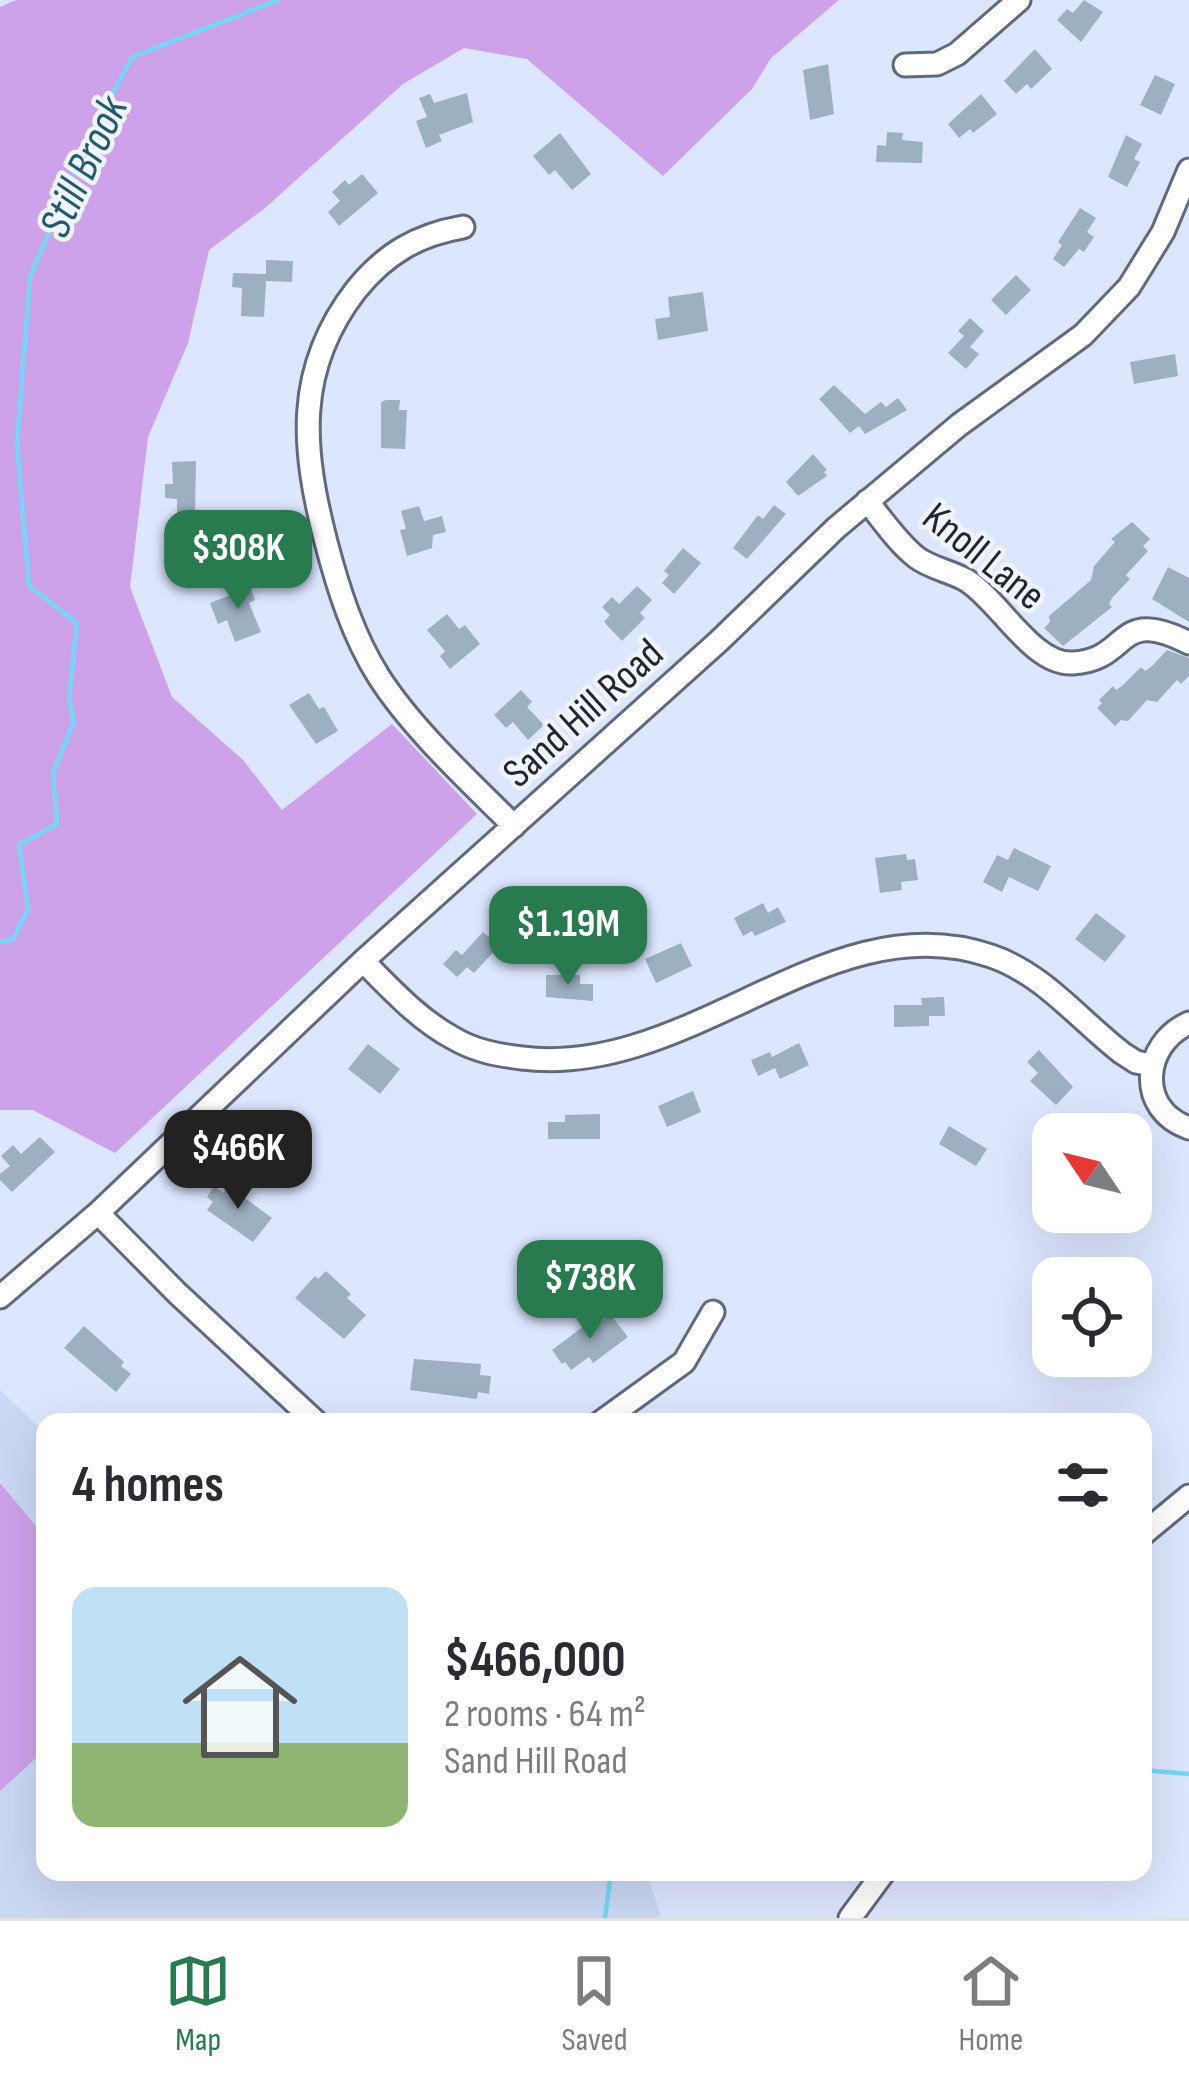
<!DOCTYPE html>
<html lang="en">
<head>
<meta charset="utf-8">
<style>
	:root { --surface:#fff; --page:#f2f2f3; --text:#2b2b33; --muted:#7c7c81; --line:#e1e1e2; --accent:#277b4e }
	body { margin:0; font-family:"Sofia Sans Condensed",sans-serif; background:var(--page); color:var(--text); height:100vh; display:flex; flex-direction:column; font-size:45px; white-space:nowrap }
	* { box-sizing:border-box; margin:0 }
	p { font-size:39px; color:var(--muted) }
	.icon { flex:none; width:66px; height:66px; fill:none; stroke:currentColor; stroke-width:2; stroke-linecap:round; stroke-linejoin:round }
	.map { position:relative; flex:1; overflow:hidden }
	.details { position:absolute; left:36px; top:1413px; width:1116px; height:468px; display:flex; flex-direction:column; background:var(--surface); border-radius:24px; box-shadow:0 12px 48px #0002 }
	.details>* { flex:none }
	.needle { width:78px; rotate:305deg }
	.buttons { position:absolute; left:1032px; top:1113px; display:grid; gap:24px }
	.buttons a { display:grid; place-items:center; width:120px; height:120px; border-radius:24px; background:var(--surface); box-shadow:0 12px 48px #0002; font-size:60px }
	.price { position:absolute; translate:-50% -102px; padding:0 27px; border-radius:24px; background:var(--accent); color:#fff; font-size:39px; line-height:78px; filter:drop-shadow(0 3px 6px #0008) }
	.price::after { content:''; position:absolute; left:50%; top:72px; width:36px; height:27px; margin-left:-18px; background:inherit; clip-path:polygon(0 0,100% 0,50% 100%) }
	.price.active { background:#222; color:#fff }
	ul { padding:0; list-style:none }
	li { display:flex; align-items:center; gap:36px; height:300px; padding:0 36px }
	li+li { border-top:3px solid var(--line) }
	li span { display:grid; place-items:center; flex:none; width:336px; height:240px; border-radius:24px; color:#555 }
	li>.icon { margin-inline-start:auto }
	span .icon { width:144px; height:144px; fill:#fffc; stroke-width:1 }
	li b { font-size:51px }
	h2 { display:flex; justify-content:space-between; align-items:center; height:144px; padding:0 36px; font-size:51px }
	.tab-bar { display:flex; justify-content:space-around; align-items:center; height:168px; border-top:3px solid var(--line); background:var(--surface); font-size:33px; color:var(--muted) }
	.tab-bar a { display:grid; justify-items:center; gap:6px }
	.tab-bar .active { color:var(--accent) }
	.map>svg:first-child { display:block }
	.built { fill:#cbd8f4 }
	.green { fill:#cea1eb }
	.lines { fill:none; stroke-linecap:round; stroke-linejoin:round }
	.stream { stroke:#74d7f8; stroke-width:4.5 }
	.building { fill:#9db0c2 }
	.minor-casing { stroke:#61697d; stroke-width:27 }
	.minor { stroke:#fff; stroke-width:21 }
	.labels { text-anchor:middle; stroke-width:9; stroke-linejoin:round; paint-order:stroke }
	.street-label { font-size:42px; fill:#23262f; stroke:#f0f4fd }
	.water-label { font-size:45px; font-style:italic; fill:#235a6c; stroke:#f0f4fd }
</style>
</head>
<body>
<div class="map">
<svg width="1189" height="1918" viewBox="0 0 1189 1918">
	<rect width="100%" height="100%" fill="#dce6fe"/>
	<path class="built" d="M0 1390 45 1433V1872H646L661 1915 658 1918H0Z"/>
	<path class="green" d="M16 0H839L771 58 752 89 663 176 527 59 464 48 403 84 265 208 209 250 188 343 148 437 130 587 172 697 243 760 282 810 392 724 477 814 115 1153 33 1110H0V7Z
		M0 1483 45 1537V1750L0 1791Z"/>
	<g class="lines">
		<path class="stream" d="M0 942 13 939 28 909 19 845 57 824 53 773 74 721 69 699 77 623 29 586 17 443 30 277 85 147 132 57 278 0
			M1143 1770 1189 1774
			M605 1918 611 1872"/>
	</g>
	<path class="building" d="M1084 0 1103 12 1081 42 1057 20 1067 9 1073 13Z
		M1035 49 1052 69 1031 89 1027 84 1016 94 1004 81Z
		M828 64 834 114 810 120 803 70Z
		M1155 75 1175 84 1161 115 1140 105Z
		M467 93 473 122 439 135 442 141 426 148 416 121 427 117 419 98 430 94 434 103Z
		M981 94 997 114 973 133 970 129 959 138 948 124Z
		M887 132 903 133 902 140 923 142 922 163 876 162 877 145 886 146Z
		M560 133 591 174 572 190 555 170 549 175 533 156Z
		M1126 135 1142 144 1134 159 1140 162 1127 187 1108 177Z
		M362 174 378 193 339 226 328 212 340 201 332 192 345 180 349 185Z
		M1080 208 1096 218 1087 232 1094 237 1084 252 1079 249 1064 267 1053 259 1062 245 1058 242Z
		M266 260 293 261 292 282 266 281 264 317 241 316 242 288 232 287 233 273 266 274Z
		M1016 275 1031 290 1006 315 991 300Z
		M703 292 708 331 658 340 655 319 670 317 668 297Z
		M970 318 984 331 970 347 979 354 966 369 948 353 964 336 958 331Z
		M1175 354 1178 376 1134 384 1130 362Z
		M834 385 865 414 881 402 886 407 898 398 907 410 865 434 859 426 850 433 819 399Z
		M386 400H400L399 410H407L405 449 381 448V402Z
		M813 454 827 470 824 472 827 476 798 496 786 482Z
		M196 461 195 515 177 516V499L165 498V484H173L172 462Z
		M774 505 786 514 747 559 733 548 758 515 763 519Z
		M419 506 424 521 442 516 446 532 433 535 432 548 407 556 400 530 406 529 401 511Z
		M1132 522 1150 539 1143 546 1148 551 1126 575 1130 579 1112 598 1109 604 1112 607 1063 646 1044 628 1050 622 1049 616 1091 580 1094 566 1115 542 1111 539Z
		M683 548 701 563 674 594 662 583 669 575 664 571Z
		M1168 567 1189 578V622L1152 599Z
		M248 582 255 600 249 603 261 632 235 642 227 620 218 624 210 603 233 594 231 589Z
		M637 586 652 600 640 613 645 618 622 641 604 622 610 615 602 607 612 597 619 604Z
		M447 614 459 629 465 625 480 644 450 669 440 656 445 651 427 630Z
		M1167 650 1189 658V676L1181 684 1177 680 1157 702 1147 700 1128 721 1121 720 1115 726 1097 708 1102 703 1099 700 1113 686 1116 690 1122 686 1141 667 1145 671 1151 667Z
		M521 690 532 702 527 707 544 725 528 740 513 722 506 728 494 715Z
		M309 693 319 709 324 707 338 731 316 744 289 705Z
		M1014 848 1051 866 1038 891 1009 877 1002 892 983 882 997 855 1008 860Z
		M906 854 907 860 915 859 918 880 901 882 902 890 880 893 875 858Z
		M763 903 768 913 778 907 786 922 755 936 752 931 743 936 734 918Z
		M1096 913 1126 936 1105 962 1075 939Z
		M483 932 499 946 474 973 467 967 457 977 443 964 456 950 462 955Z
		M681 943 692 966 656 983 645 959Z
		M546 975H580V984H593V1001L546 997Z
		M944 997 945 1016H929V1026L894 1027V1005H922L921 998Z
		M799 1043 809 1065 780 1079 775 1068 758 1076 751 1060 770 1052 772 1057Z
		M368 1044 400 1069 380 1094 348 1069Z
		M1039 1050 1073 1087 1056 1105 1030 1081 1038 1073 1027 1062Z
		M693 1091 701 1112 667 1127 658 1106Z
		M600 1114V1139H548V1122H565V1115Z
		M949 1126 987 1149 976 1166 939 1144Z
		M40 1137 55 1152 12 1192 0 1180V1174L10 1166 1 1156 13 1145 21 1154Z
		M232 1182 244 1191 241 1195 272 1218 253 1242 207 1210 213 1202 207 1197 214 1186 223 1193Z
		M326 1271 351 1294 347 1298 366 1315 344 1339 295 1298 315 1276 318 1279Z
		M610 1314 628 1337 593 1363 589 1357 571 1370 565 1362 562 1364 552 1350 596 1317 600 1323Z
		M84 1326 124 1362 121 1366 131 1374 116 1392 64 1348Z
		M414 1359 481 1364 480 1375 491 1376 489 1394 478 1392 477 1399 410 1390Z"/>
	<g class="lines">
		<g class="minor-casing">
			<path id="minor" d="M905 65 937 64 957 54 1019 0
				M463 227C417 235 385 254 356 290 294 370 302 449 326 542 338 588 353 636 379 677 413 730 470 782 514 826
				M867 501C882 519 897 542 916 557 930 568 950 571 966 580 999 600 1033 666 1073 663 1131 660 1115 605 1189 643
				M363 961C391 989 418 1019 453 1038 475 1051 497 1055 522 1058 691 1079 829 900 991 956 1044 974 1079 1020 1122 1053L1136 1062 1151 1065
				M1189 1023C1142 1044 1136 1110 1189 1128
				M98 1213 177 1293 316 1422
				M0 1297 98 1213 363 961 719 641 836 528 959 425 1083 335 1129 287 1163 232 1189 170
				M601 1422 684 1362 713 1312
				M1143 1534 1189 1496
				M850 1918 884 1872"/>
		</g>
		<use href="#minor" class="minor"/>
	</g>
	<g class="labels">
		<g class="street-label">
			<text transform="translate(985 555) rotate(39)" y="15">Knoll Lane</text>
			<text transform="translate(582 712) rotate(-42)" y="15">Sand Hill Road</text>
		</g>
		<g class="water-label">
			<text transform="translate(82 166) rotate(-65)" y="16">Still Brook</text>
		</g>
	</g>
</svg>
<div class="buttons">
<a><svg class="needle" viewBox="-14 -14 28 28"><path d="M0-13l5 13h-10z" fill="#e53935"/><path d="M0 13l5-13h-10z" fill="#7c7c81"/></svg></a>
<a><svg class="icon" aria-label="locate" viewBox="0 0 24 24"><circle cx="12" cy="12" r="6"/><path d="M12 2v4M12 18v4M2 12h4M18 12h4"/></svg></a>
</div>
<b class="price" style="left:238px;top:612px">$308K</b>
<b class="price" style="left:568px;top:988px">$1.19M</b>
<b class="price active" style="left:238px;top:1212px">$466K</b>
<b class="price" style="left:590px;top:1342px">$738K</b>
<section class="details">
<h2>4 homes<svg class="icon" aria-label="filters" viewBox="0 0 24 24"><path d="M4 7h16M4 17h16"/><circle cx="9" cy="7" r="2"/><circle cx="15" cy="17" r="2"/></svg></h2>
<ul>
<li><span style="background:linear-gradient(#bfe0f5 65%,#8fb573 0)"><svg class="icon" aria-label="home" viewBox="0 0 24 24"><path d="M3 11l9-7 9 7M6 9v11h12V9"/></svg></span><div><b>$466,000</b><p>2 rooms · 64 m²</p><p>Sand Hill Road</p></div></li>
</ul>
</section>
</div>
<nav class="tab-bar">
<a class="active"><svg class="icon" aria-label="map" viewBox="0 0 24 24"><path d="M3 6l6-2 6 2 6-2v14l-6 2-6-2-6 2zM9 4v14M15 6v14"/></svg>Map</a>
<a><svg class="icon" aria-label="saved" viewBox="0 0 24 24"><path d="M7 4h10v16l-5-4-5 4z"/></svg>Saved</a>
<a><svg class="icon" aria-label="home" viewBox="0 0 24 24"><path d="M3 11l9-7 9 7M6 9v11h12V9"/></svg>Home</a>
</nav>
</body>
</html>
